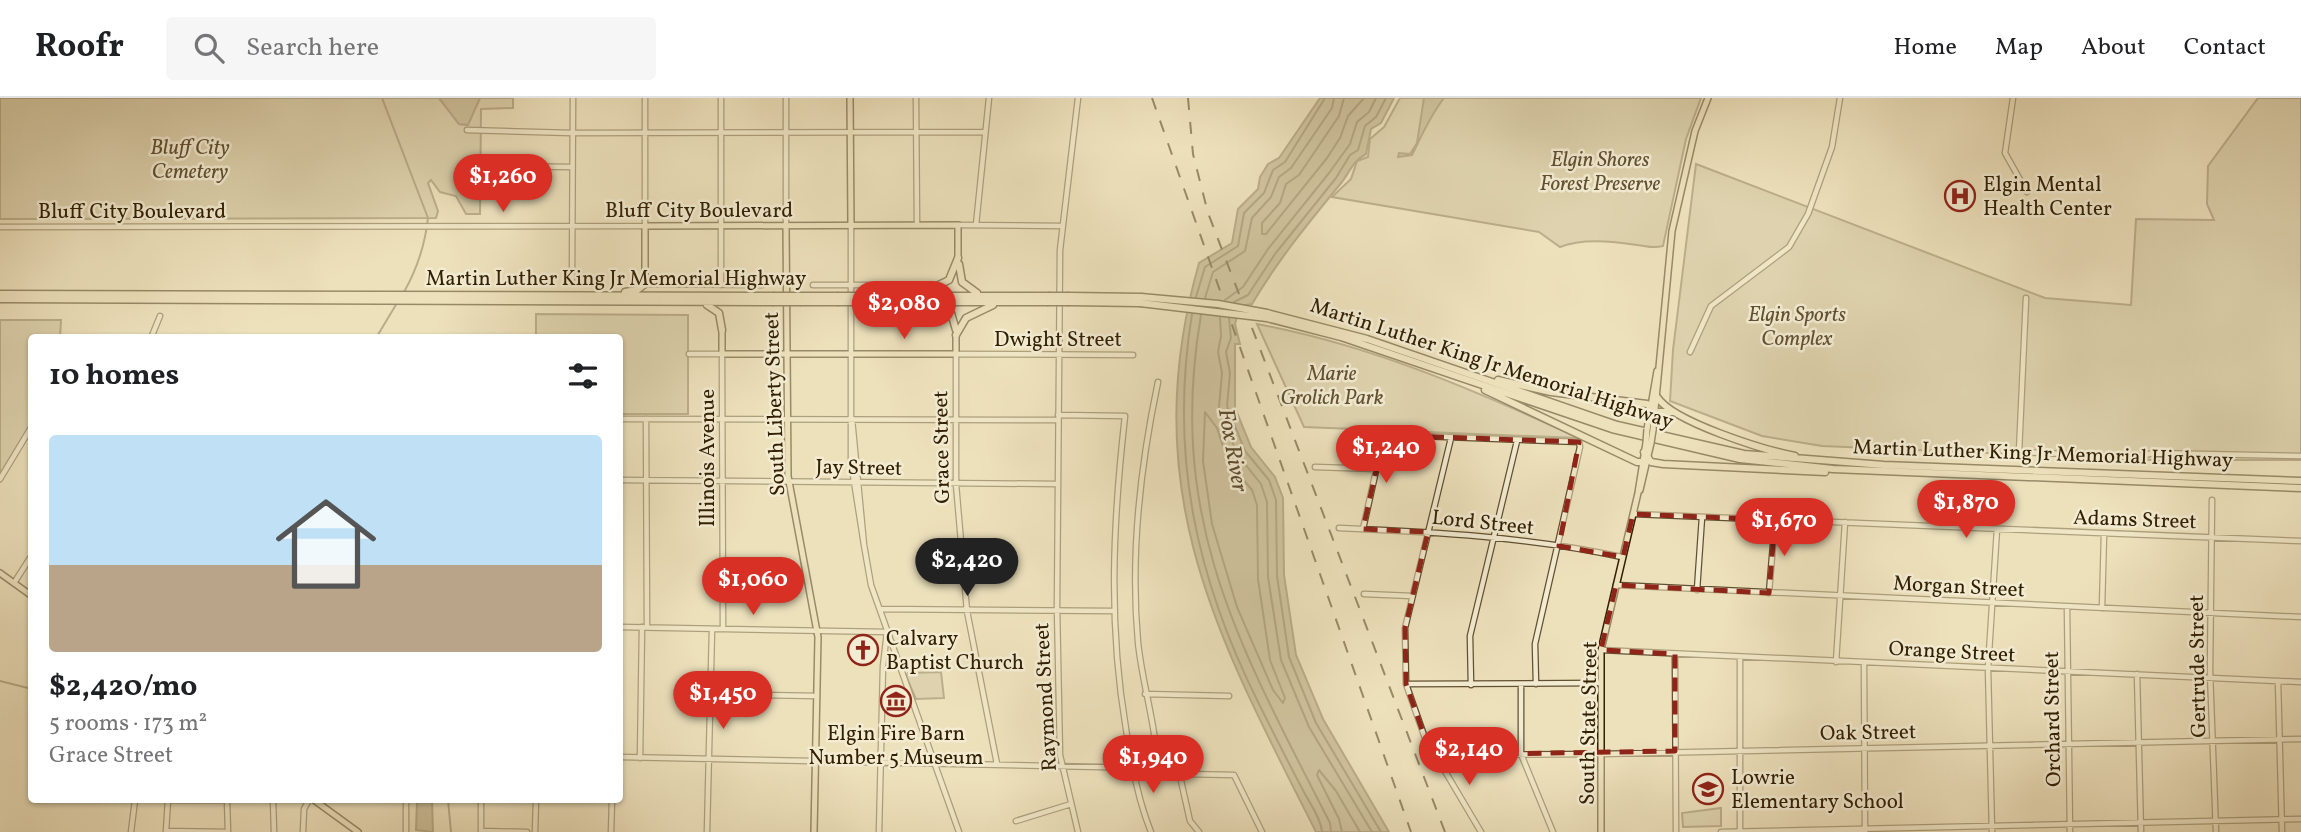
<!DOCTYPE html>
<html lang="en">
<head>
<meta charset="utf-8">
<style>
	:root { --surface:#fff; --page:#f6f6f6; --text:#202124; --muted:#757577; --line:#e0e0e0; --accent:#d93025 }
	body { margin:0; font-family:Vollkorn,serif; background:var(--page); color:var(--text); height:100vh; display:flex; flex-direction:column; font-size:26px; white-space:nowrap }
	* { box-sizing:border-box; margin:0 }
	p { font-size:23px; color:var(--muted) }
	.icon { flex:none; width:38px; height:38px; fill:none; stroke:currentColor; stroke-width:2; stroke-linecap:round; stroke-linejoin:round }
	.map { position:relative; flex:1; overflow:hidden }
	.drawer { position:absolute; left:28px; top:236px; width:595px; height:469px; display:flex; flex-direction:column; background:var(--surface); border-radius:7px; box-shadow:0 2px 5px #0004 }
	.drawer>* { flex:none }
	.price { position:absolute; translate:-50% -60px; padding:0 16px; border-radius:24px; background:var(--accent); color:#fff; font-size:23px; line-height:46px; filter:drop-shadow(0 2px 4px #0008) }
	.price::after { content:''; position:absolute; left:50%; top:42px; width:21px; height:16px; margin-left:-10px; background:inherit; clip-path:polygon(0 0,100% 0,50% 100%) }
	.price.active { background:#222; color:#fff }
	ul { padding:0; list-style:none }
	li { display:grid; align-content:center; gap:14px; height:371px; padding:0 21px }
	li span { display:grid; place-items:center; height:217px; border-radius:7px; color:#555 }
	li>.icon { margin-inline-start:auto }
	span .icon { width:126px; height:126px; fill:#fffc; stroke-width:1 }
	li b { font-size:30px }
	h2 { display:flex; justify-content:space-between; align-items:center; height:84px; padding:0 21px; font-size:30px }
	header { display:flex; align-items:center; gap:42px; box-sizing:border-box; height:98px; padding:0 35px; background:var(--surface); border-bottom:2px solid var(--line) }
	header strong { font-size:33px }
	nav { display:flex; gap:38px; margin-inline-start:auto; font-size:24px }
	.search { width:490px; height:63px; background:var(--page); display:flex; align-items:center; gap:18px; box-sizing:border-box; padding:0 24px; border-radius:7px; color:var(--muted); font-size:26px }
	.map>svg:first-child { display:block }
	.green { fill:#cdc09d; stroke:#807050; stroke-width:2 }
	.water { fill:#ad9f7d; stroke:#7c6c4c; stroke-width:2 }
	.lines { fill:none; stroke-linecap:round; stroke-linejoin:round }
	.shore { stroke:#706040; stroke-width:2 }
	.stream { stroke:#7c6c4c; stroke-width:2 }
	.minor-casing { stroke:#615031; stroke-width:7 }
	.major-casing { stroke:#322003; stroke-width:8 }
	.highway-casing { stroke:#322003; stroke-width:9 }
	.minor { stroke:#f3ecd3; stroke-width:4.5 }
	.major { stroke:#ede1bc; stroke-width:5 }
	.highway { stroke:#ede1bc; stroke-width:6 }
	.rail { stroke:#322003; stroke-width:2; stroke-dasharray:12 12; stroke-linecap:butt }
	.major-bridge-casing { stroke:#322003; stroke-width:8; stroke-linecap:butt }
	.highway-bridge-casing { stroke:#322003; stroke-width:9; stroke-linecap:butt }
	.major-bridge { stroke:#ede1bc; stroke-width:5 }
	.highway-bridge { stroke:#ede1bc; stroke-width:6 }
	.marked { fill:none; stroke:#8f2418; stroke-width:5; stroke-dasharray:14 9; stroke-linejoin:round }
	.labels { text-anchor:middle; stroke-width:5; stroke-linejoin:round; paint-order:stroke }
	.park-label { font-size:21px; font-style:italic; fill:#605031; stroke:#f3ecd3 }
	.poi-label { font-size:21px; fill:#322003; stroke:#f3ecd3; text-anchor:start }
	.street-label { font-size:21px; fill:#322003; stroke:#f3ecd3 }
	.water-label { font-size:23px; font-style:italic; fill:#5d4c2e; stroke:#f3ecd3 }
</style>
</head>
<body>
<header>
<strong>Roofr</strong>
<div class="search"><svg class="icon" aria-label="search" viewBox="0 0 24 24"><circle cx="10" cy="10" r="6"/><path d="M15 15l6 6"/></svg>Search here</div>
<nav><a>Home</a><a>Map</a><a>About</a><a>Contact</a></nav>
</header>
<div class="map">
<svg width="2301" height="734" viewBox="0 0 2301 734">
	<rect width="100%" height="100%" fill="#ede1bc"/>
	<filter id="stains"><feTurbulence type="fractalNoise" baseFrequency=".00286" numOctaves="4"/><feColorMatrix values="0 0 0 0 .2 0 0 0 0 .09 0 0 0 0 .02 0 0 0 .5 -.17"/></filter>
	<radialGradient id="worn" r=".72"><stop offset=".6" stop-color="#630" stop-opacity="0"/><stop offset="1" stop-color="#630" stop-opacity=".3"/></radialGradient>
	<path class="green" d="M0 0H439L459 26 467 27 480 0H513V10L481 11 480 116H466L456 98 440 94 431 82 428 85 438 113 436 120 0 121Z
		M1400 0H1701L1686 41 1663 148C1652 151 1648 148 1637 147 1613 143 1582 140 1560 149L1539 134 1332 99 1351 81 1357 63 1368 59 1370 41 1384 29Z
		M2258 0H2301V362H2153L1822 348 1762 338 1670 303 1673 252 1696 66 2045 200 2131 207 2136 121 2214 122 2207 106 2208 68Z
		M536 216 688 217V316H620V240H536Z
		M0 222H61L60 240H32L31 325 0 377Z
		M1257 226C1371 247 1474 292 1579 340L1304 329Z
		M941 574 944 600 916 601 906 578 908 575Z
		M1721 710V728L1683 729 1682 715Z"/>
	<path class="water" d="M439 0H480L468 27 459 26Z
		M1320 0H1394L1381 25 1371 31 1366 56C1353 63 1350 73 1342 84 1309 124 1278 162 1252 206L1240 208 1235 226 1240 246H1235V310L1251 349 1275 379 1283 400 1284 477 1296 557 1323 621 1389 734H1316C1217 538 1135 392 1199 165L1232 145 1238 111 1258 91 1260 79 1268 66 1279 60Z
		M1424 0H1444C1430 18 1422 37 1412 57L1398 59 1399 55 1410 56 1417 45Z
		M417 702H432L433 734 416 732Z"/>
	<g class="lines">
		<path class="shore" d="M1344 0 1339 18 1299 77 1286 86 1280 105 1262 125V136H1266L1327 60 1340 40 1348 18 1364 0
			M1196 199 1205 169 1238 148 1244 115 1264 95 1273 72 1285 64 1325 0
			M1205 200 1213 174 1245 153 1252 120 1271 99 1279 79 1291 70 1332 10 1334 0
			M1225 202 1243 189 1268 151 1329 75 1350 46 1357 24 1369 14 1376 0
			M1234 204 1248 197 1275 156 1336 80 1350 57 1358 52 1365 28 1376 19 1386 0
			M1192 216C1169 357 1196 480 1259 606 1274 636 1289 666 1305 696 1311 707 1321 721 1322 734
			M1201 217C1166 422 1240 549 1330 725L1331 734
			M1220 219 1221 238 1218 254 1222 275 1219 309 1237 356 1261 386 1267 404 1268 479 1281 562 1309 629 1372 734
			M1229 220 1231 240 1226 254 1230 275 1227 308 1245 353 1269 382 1276 402 1277 478 1289 559 1316 625 1381 734
			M1205 314 1217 330 1228 363 1252 392 1257 407 1258 481 1270 562 1285 600 1283 605 1273 592 1237 509 1212 426 1203 363Z
			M1342 734 1339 721 1317 677 1319 672 1336 693 1360 734"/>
		<path class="stream" d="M382 0 428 120C425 147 417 171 404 194
			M376 240 397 205
			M0 583 32 591
			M448 702 451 734"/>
		<g class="minor-casing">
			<path id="minor" d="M721 0V187
				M786 0V127
				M916 0 917 127
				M1078 0 1060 152 1057 509 1060 657 1078 734
				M2013 0 2005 55 2027 94
				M467 32 572 35 985 34
				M492 68 572 69
				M851 127V364L864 447 852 321
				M958 127 1062 128
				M976 127 989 0
				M0 129 645 128V0
				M572 181 573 0
				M645 186 762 187
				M813 187H927
				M2026 200 2019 354 2134 359 2154 355 2301 358
				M151 240 160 218
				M1690 254 1711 208 1789 149 1808 116 1832 49 1840 0
				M689 256H722L723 531
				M1058 317 1125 318C1113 424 1108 525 1126 631 1131 665 1138 702 1151 734
				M620 321 1058 322
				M646 321 647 529
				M1366 336 1579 344 1580 349 1535 546 1536 586
				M1451 340 1405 530 1406 586 1431 657 1601 656 2301 641
				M1315 369 1376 371
				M0 381 32 328
				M620 382 1057 386
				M2212 402 2210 574 2216 734
				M1633 416 2301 443
				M1339 430C1434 434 1530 439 1622 459
				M1363 431 1384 337
				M864 447 871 487 959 734
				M14 485 32 457
				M1616 487 2301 519
				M1697 492 1702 419
				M1769 495 1775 422
				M1364 496 1412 498
				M2067 509 2070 734
				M2102 510 2104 436
				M880 511 1113 513
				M620 529 887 534 883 568 879 734
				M1601 552 2301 584
				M1675 556 1676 734
				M1740 560V733
				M1836 564 1845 424
				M1864 565 1865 734
				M2137 576 2141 734
				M2278 583 2282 734
				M1406 586 1600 585
				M1521 586V656L1553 734
				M1471 587 1470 538 1517 343
				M711 596 817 598
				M1145 596 1229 598
				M1436 658 1481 734
				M620 659 1148 670 1185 676 1234 677 1262 734
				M640 660 642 529
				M997 666 967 513 956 386V256L1133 257
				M1157 671C1157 629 1142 586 1138 544 1130 457 1140 369 1158 284
				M1179 674 1190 723 1199 734
				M273 702 274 734
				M481 702V733L527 734
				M1016 723 1071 706
				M166 733 228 734 227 702H166
				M166 733 168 702
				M131 734 135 702
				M303 734 304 711 309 702
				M406 734V702
				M535 734 536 702
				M611 734 612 702
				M707 734 712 531
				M1721 734 2301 721
				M1992 734 1988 570 1997 431"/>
		</g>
		<g class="major-casing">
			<path id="major" d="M850 0 851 127
				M786 127 788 378 818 539 814 734
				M645 186V128L958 127V160
				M722 232V256H956V237
				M1647 331 1657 273
				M1653 332 1672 133 1695 33 1708 0
				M1640 392 1651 345
				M0 475 32 498
				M314 702 358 734
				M1601 734V552L1638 395 1646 345"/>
		</g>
		<g class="highway-casing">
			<path id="highway" d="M959 166 962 184 977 195
				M625 194 637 192 645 186
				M922 195 949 182 958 160
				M0 196 773 198
				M801 198H837
				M868 198H1048
				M1069 198 1141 199
				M0 201 772 204
				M801 204H837
				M868 204H1047
				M1069 204 1140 205
				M937 206 951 215 956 232
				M707 207 719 215 722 232
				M1267 215 1367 241 1617 327 1744 356 1884 367 2301 383
				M1267 220 1341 239 1612 331 1740 361 1833 371 2301 390
				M956 237 966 220 993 207
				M1498 282 1551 294 1647 306 1656 314H1672
				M1485 292 1637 364H1642
				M1657 299C1673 324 1764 352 1795 358
				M1644 354 1651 364 1663 366 1825 374"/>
		</g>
		<use href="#minor" class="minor"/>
		<use href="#major" class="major"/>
		<use href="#highway" class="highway"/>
		<path class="rail" d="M1152 0 1411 734
			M1188 0 1193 56 1208 115 1445 734"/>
		<g class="major-bridge-casing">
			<path id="major-bridge" d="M1646 345 1647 331
				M1651 345 1653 332"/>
		</g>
		<g class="highway-bridge-casing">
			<path id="highway-bridge" d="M773 198H801
				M837 198H868
				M1048 198H1069
				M1141 199 1218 206 1267 215
				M772 204H801
				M837 204H868
				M1047 204H1069
				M1140 205 1267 220"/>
		</g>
		<use href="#major-bridge" class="major-bridge"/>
		<use href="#highway-bridge" class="highway-bridge"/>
	</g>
	<path d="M0 0H2301V734H0ZM1384 337 1579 344 1559 448 1623 459 1633 416 1775 422 1769 495 1616 487 1601 552 1675 556V653L1431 657 1406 586 1405 530 1428 434 1363 431Z" fill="#ede1bc" fill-opacity=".55" fill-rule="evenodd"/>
	<path class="marked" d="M1384 337 1579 344 1559 448 1623 459 1633 416 1775 422 1769 495 1616 487 1601 552 1675 556V653L1431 657 1406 586 1405 530 1428 434 1363 431Z"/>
	<defs>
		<g id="hospital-ring" transform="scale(1.575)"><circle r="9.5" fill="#f3ecd3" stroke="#8f2418" stroke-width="1.5"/><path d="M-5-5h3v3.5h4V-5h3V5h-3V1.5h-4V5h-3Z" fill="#8f2418"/></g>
		<g id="church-ring" transform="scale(1.575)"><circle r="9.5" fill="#f3ecd3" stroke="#8f2418" stroke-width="1.5"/><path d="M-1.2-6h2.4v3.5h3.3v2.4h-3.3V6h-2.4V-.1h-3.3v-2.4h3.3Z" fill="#8f2418"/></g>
		<g id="museum-ring" transform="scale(1.575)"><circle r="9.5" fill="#f3ecd3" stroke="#8f2418" stroke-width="1.5"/><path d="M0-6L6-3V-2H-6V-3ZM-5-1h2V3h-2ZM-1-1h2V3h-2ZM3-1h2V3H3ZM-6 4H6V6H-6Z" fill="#8f2418"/></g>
		<g id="school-ring" transform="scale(1.575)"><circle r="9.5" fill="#f3ecd3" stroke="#8f2418" stroke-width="1.5"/><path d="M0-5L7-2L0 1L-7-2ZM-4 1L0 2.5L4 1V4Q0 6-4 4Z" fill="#8f2418"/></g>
	</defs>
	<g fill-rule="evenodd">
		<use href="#hospital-ring" x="1960" y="98"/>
		<use href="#church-ring" x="863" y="552"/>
		<use href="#museum-ring" x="896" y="603"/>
		<use href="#school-ring" x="1708" y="691"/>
	</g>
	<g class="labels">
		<g class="park-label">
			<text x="190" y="56">Bluff City<tspan x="190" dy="24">Cemetery</tspan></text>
			<text x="1600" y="68">Elgin Shores<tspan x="1600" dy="24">Forest Preserve</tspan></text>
			<text x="1797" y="223">Elgin Sports<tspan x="1797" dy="24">Complex</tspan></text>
			<text x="1332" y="282">Marie<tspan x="1332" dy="24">Grolich Park</tspan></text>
		</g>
		<g class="poi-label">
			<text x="1983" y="93">Elgin Mental<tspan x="1983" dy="24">Health Center</tspan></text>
			<text x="886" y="547">Calvary<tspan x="886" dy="24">Baptist Church</tspan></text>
			<text x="896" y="642" text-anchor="middle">Elgin Fire Barn<tspan x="896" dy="24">Number 5 Museum</tspan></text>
			<text x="1731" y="686">Lowrie<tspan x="1731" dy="24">Elementary School</tspan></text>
		</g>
		<g class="street-label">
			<text x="699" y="119">Bluff City Boulevard</text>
			<text x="132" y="120">Bluff City Boulevard</text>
			<text x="616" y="187">Martin Luther King Jr Memorial Highway</text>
			<text x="1058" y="248">Dwight Street</text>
			<text transform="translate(1492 265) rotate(18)" y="7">Martin Luther King Jr Memorial Highway</text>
			<text transform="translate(774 306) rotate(-92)" y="7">South Liberty Street</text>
			<text transform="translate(941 349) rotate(-91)" y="7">Grace Street</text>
			<text transform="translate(2043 355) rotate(2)" y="7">Martin Luther King Jr Memorial Highway</text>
			<text transform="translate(707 360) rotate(-90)" y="7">Illinois Avenue</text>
			<text transform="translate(859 369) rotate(1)" y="7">Jay Street</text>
			<text transform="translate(2135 421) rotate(2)" y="7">Adams Street</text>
			<text transform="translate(1483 424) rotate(6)" y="7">Lord Street</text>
			<text transform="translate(1959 488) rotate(3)" y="7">Morgan Street</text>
			<text transform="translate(1952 553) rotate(3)" y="7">Orange Street</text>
			<text transform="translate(2197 568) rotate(-91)" y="7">Gertrude Street</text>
			<text transform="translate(1045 599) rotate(-93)" y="7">Raymond Street</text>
			<text transform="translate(2052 621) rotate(-91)" y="7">Orchard Street</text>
			<text transform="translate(1588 625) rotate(-89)" y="7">South State Street</text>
			<text transform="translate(1868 634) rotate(-1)" y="7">Oak Street</text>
		</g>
		<g class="water-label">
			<text transform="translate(1234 352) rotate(80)" y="8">Fox River</text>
		</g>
	</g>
	<rect width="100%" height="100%" filter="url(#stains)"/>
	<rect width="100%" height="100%" fill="url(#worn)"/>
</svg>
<b class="price" style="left:503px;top:116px">$1,260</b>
<b class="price" style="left:904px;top:243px">$2,080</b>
<b class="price" style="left:1386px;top:387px">$1,240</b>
<b class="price" style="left:1966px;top:442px">$1,870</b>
<b class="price" style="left:1784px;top:460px">$1,670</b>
<b class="price active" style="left:967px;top:500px">$2,420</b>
<b class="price" style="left:753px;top:519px">$1,060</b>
<b class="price" style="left:723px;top:633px">$1,450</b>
<b class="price" style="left:1469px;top:689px">$2,140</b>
<b class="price" style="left:1153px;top:697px">$1,940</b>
<section class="drawer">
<h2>10 homes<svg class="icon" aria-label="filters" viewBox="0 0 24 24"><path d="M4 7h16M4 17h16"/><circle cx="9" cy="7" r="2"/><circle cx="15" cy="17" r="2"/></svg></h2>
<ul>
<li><span style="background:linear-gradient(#bfe0f5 60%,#b9a48a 0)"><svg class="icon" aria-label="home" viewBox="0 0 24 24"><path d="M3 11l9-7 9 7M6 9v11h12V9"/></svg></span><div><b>$2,420/mo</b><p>5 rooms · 173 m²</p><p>Grace Street</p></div></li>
</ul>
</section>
</div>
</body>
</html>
